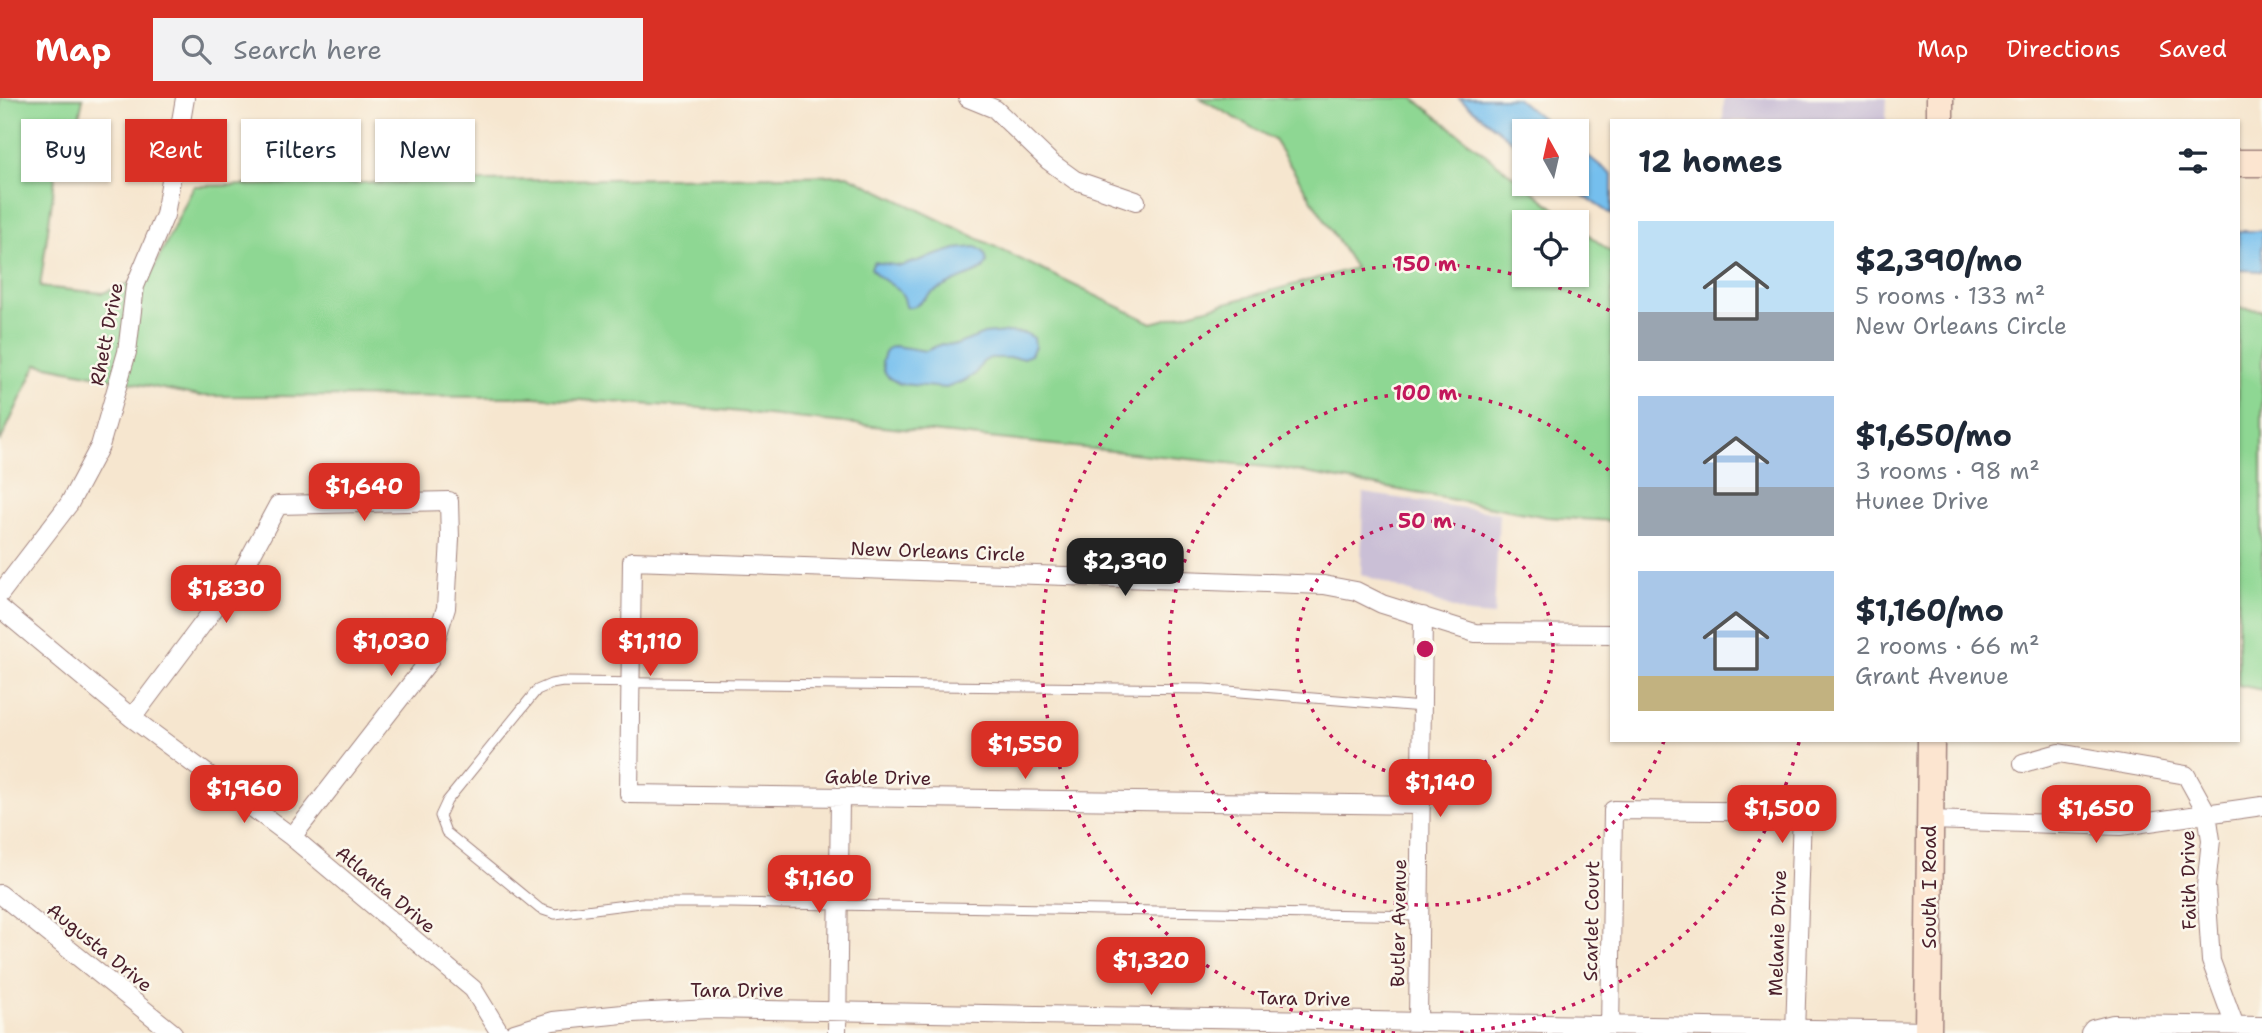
<!DOCTYPE html>
<html lang="en">
<head>
<meta charset="utf-8">
<style>
	:root { --surface:#fff; --page:#f2f2f3; --text:#1f2937; --muted:#747a83; --accent:#d93025 }
	body { margin:0; font-family:"Shantell Sans",sans-serif; background:var(--page); color:var(--text); height:100vh; display:flex; flex-direction:column; font-size:26px; white-space:nowrap }
	* { box-sizing:border-box; margin:0 }
	p { font-size:23px; color:var(--muted) }
	.icon { flex:none; width:38px; height:38px; fill:none; stroke:currentColor; stroke-width:2; stroke-linecap:round; stroke-linejoin:round }
	.map { position:relative; flex:1; overflow:hidden }
	.panel { position:absolute; left:1610px; top:21px; width:630px; height:623px; display:flex; flex-direction:column; background:var(--surface); border-radius:0px; box-shadow:0 2px 5px #0004 }
	.panel>* { flex:none }
	.guide { position:absolute; left:21px; top:21px; width:665px; height:63px; display:flex; gap:14px }
	.needle { width:46px; rotate:352deg }
	.fabs { position:absolute; left:1512px; top:21px; display:grid; gap:14px }
	.fabs a { display:grid; place-items:center; width:77px; height:77px; border-radius:0px; background:var(--surface); box-shadow:0 2px 5px #0004; font-size:35px }
	.price { position:absolute; translate:-50% -60px; padding:0 16px; border-radius:14px; background:var(--accent); color:#fff; font-size:23px; line-height:46px; filter:drop-shadow(0 2px 4px #0008) }
	.price::after { content:''; position:absolute; left:50%; top:42px; width:21px; height:16px; margin-left:-10px; background:inherit; clip-path:polygon(0 0,100% 0,50% 100%) }
	.price.on { background:#222; color:#fff }
	ul { padding:0; list-style:none }
	li { display:flex; align-items:center; gap:21px; height:175px; padding:0 28px }
	li span { display:grid; place-items:center; flex:none; width:196px; height:140px; border-radius:0px; color:#555 }
	li>.icon { margin-inline-start:auto }
	span .icon { width:84px; height:84px; fill:#fffc; stroke-width:1 }
	li b { font-size:30px }
	h2 { display:flex; justify-content:space-between; align-items:center; height:84px; padding:0 28px; font-size:30px }
	.tag { padding:0 24px; border-radius:0px; background:var(--surface); box-shadow:0 2px 5px #0004; font-size:24px; line-height:63px }
	.tag.on { background:var(--accent); color:#fff }
	header { display:flex; align-items:center; gap:42px; box-sizing:border-box; height:98px; padding:0 35px; background:var(--accent); color:#fff }
	header strong { font-size:33px }
	nav { display:flex; gap:38px; margin-inline-start:auto; font-size:24px }
	.search { width:490px; height:63px; background:var(--page); display:flex; align-items:center; gap:18px; box-sizing:border-box; padding:0 24px; border-radius:0px; color:var(--muted); font-size:26px }
	.map>svg:first-child { display:block }
	.industrial { fill:#cabfd6 }
	.green { fill:#8ed793; stroke:#6c7b5f; stroke-width:2 }
	.water { fill:#74bfee; stroke:#5f6f8c; stroke-width:2 }
	.lines { fill:none; stroke-linecap:round; stroke-linejoin:round }
	.lane-casing { stroke:#a0827d; stroke-width:11 }
	.street-casing { stroke:#a0827d; stroke-width:20 }
	.secondary-casing { stroke:#a0827d; stroke-width:29 }
	.lane { stroke:#fff; stroke-width:9 }
	.street { stroke:#fff; stroke-width:18 }
	.secondary { stroke:#fce5d0; stroke-width:26 }
	.ring { fill:none; stroke:#c2185b; stroke-width:3.5; stroke-dasharray:3.5 7 }
	.labels { text-anchor:middle; stroke-width:5; stroke-linejoin:round; paint-order:stroke }
	.street-label { font-size:19px; fill:#4a1f2b; stroke:#fbf7ec }
	.centre { fill:#c2185b; stroke:#fbf7ec; stroke-width:3.5 }
	.ring-label { font-size:21px; text-anchor:middle; font-weight:bold; fill:#c2185b; stroke:#fbf7ec; stroke-width:5; stroke-linejoin:round; paint-order:stroke }
</style>
</head>
<body>
<header>
<strong>Map</strong>
<div class="search"><svg class="icon" aria-label="search" viewBox="0 0 24 24"><circle cx="10" cy="10" r="6"/><path d="M15 15l6 6"/></svg>Search here</div>
<nav><a>Map</a><a>Directions</a><a>Saved</a></nav>
</header>
<div class="map">
<svg width="2262" height="935" viewBox="0 0 2262 935">
	<rect width="100%" height="100%" fill="#fbf7ec"/>
	<filter id="ink" filterUnits="userSpaceOnUse"><feTurbulence type="fractalNoise" baseFrequency=".0143" numOctaves="2"/><feDisplacementMap in="SourceGraphic" scale="14" xChannelSelector="R" yChannelSelector="G"/><feConvolveMatrix kernelMatrix="1 2 1 2 8 2 1 2 1" color-interpolation-filters="sRGB"/></filter>
	<filter id="wash" filterUnits="userSpaceOnUse"><feTurbulence type="fractalNoise" baseFrequency=".00686" numOctaves="4" result="noise"/><feDisplacementMap in="SourceGraphic" scale="28" xChannelSelector="R" yChannelSelector="G"/><feGaussianBlur stdDeviation="1.57" result="paint"/><feColorMatrix in="noise" values="0 0 0 0 0 0 0 0 0 0 0 0 0 0 0 0 0 1.4 0 .05"/><feComposite in="paint" operator="in"/></filter>
	<g filter="url(#wash)">
		<rect width="100%" height="100%" fill="#f6e6cf"/>
		<path class="industrial" d="M1724 0H1887L1886 23H1723Z
			M1363 395 1499 415 1494 518 1469 516 1361 476Z"/>
		<path class="green" d="M0 0H83L78 25 57 66 40 189 103 195 150 178 194 88 847 77 1152 225 1355 170 1274 42 1200 0H1413L1572 124H1524V177H1577V128L1612 155V423L1547 419 1285 371 701 310 535 299 199 298 37 266 0 344Z
			M2238 210 2262 212V592L2238 587Z"/>
		<path class="water" d="M1459 0H1516L1558 33H1524V53Z
			M1577 49 1612 77V117L1566 86H1577Z
			M2238 133H2262V173L2238 172Z
			M975 149C984 152 986 156 987 165L983 171C966 179 946 186 930 196 921 202 918 211 906 209 905 206 905 201 903 198 895 185 878 182 871 170L874 164 901 168 956 151Z
			M1006 234 1025 235 1034 240 1035 248 1031 257 1023 260H990L983 264 975 276 964 283 946 290 900 286 889 280 884 273 882 263 885 255 889 250 895 248 926 253 941 246 956 247 984 236Z"/>
	</g>
	<g filter="url(#ink)">
		<g class="lines">
			<g class="lane-casing">
				<path id="lane" d="M1419 818 732 805H641L555 816 540 811 446 734 440 718 447 703 537 592 551 586 563 584 1204 591 1422 609"/>
			</g>
			<g class="street-casing">
				<path id="street" d="M968 0 995 11 1049 63 1075 82 1136 103
					M0 496 69 406 100 348 127 254 135 188 165 117 185 0
					M0 510 132 620 292 739 473 891 500 935
					M132 620 243 472 278 407 449 403 450 441 446 510 429 563 292 739
					M2023 665 2059 655 2186 677 2207 715 2211 742 2206 788 2211 863 2235 928
					M1421 707 629 696 632 463 1324 487 1356 493 1382 506 1475 535 1612 536
					M1929 722 2121 728 2262 708
					M0 796 173 935
					M1418 923 1423 518
					M514 935 553 923 633 915 709 911 1928 933
					M837 935 840 700
					M1610 935 1613 712 1802 714 1795 935
					M2090 935 2093 931 2113 926 2262 928"/>
			</g>
			<g class="secondary-casing">
				<path id="secondary" d="M1940 23V0
					M2238 65H2262
					M1928 935 1931 642"/>
			</g>
			<use href="#lane" class="lane"/>
			<use href="#street" class="street"/>
			<use href="#secondary" class="secondary"/>
		</g>
	</g>
	<g class="ring">
		<circle cx="1425" cy="551" r="128"/>
		<path d="M1664 643A256 256 0 1 1 1611 375"/>
		<path d="M1799 644A385 385 0 0 1 1455 935M1395 935A385 385 0 1 1 1612 214"/>
	</g>
	<g class="labels">
		<g class="street-label">
			<text transform="translate(106 236) rotate(-79)" y="7">Rhett Drive</text>
			<text transform="translate(938 453) rotate(2)" y="7">New Orleans Circle</text>
			<text transform="translate(878 679) rotate(1)" y="7">Gable Drive</text>
			<text transform="translate(2188 782) rotate(-91)" y="7">Faith Drive</text>
			<text transform="translate(1929 789) rotate(-90)" y="7">South I Road</text>
			<text transform="translate(386 791) rotate(40)" y="7">Atlanta Drive</text>
			<text transform="translate(1591 823) rotate(-89)" y="7">Scarlet Court</text>
			<text transform="translate(1398 825) rotate(-89)" y="7">Butler Avenue</text>
			<text transform="translate(1777 835) rotate(-88)" y="7">Melanie Drive</text>
			<text transform="translate(100 849) rotate(39)" y="7">Augusta Drive</text>
			<text x="737" y="899">Tara Drive</text>
			<text transform="translate(1304 900) rotate(1)" y="7">Tara Drive</text>
		</g>
	</g>
	<circle cx="1425" cy="551" r="10" class="centre"/>
	<g class="ring-label">
		<text x="1425" y="173">150 m</text>
		<text x="1425" y="302">100 m</text>
		<text x="1425" y="430">50 m</text>
	</g>
</svg>
<div class="fabs">
<a><svg class="needle" viewBox="-14 -14 28 28"><path d="M0-13l5 13h-10z" fill="#e53935"/><path d="M0 13l5-13h-10z" fill="#747a83"/></svg></a>
<a><svg class="icon" aria-label="locate" viewBox="0 0 24 24"><circle cx="12" cy="12" r="6"/><path d="M12 2v4M12 18v4M2 12h4M18 12h4"/></svg></a>
</div>
<b class="price" style="left:364px;top:425px">$1,640</b>
<b class="price on" style="left:1125px;top:500px">$2,390</b>
<b class="price" style="left:226px;top:527px">$1,830</b>
<b class="price" style="left:391px;top:580px">$1,030</b>
<b class="price" style="left:650px;top:580px">$1,110</b>
<b class="price" style="left:1025px;top:683px">$1,550</b>
<b class="price" style="left:1440px;top:721px">$1,140</b>
<b class="price" style="left:244px;top:727px">$1,960</b>
<b class="price" style="left:1782px;top:747px">$1,500</b>
<b class="price" style="left:2096px;top:747px">$1,650</b>
<b class="price" style="left:819px;top:817px">$1,160</b>
<b class="price" style="left:1151px;top:899px">$1,320</b>
<div class="guide">
<a class="tag">Buy</a>
<a class="tag on">Rent</a>
<a class="tag">Filters</a>
<a class="tag">New</a>
</div>
<section class="panel">
<h2>12 homes<svg class="icon" aria-label="filters" viewBox="0 0 24 24"><path d="M4 7h16M4 17h16"/><circle cx="9" cy="7" r="2"/><circle cx="15" cy="17" r="2"/></svg></h2>
<ul>
<li><span style="background:linear-gradient(#bfe0f5 65%,#9aa5b1 0)"><svg class="icon" aria-label="home" viewBox="0 0 24 24"><path d="M3 11l9-7 9 7M6 9v11h12V9"/></svg></span><div><b>$2,390/mo</b><p>5 rooms · 133 m²</p><p>New Orleans Circle</p></div></li>
<li><span style="background:linear-gradient(#a9c7e8 65%,#9aa5b1 0)"><svg class="icon" aria-label="home" viewBox="0 0 24 24"><path d="M3 11l9-7 9 7M6 9v11h12V9"/></svg></span><div><b>$1,650/mo</b><p>3 rooms · 98 m²</p><p>Hunee Drive</p></div></li>
<li><span style="background:linear-gradient(#a9c7e8 75%,#c2b280 0)"><svg class="icon" aria-label="home" viewBox="0 0 24 24"><path d="M3 11l9-7 9 7M6 9v11h12V9"/></svg></span><div><b>$1,160/mo</b><p>2 rooms · 66 m²</p><p>Grant Avenue</p></div></li>
</ul>
</section>
</div>
</body>
</html>
